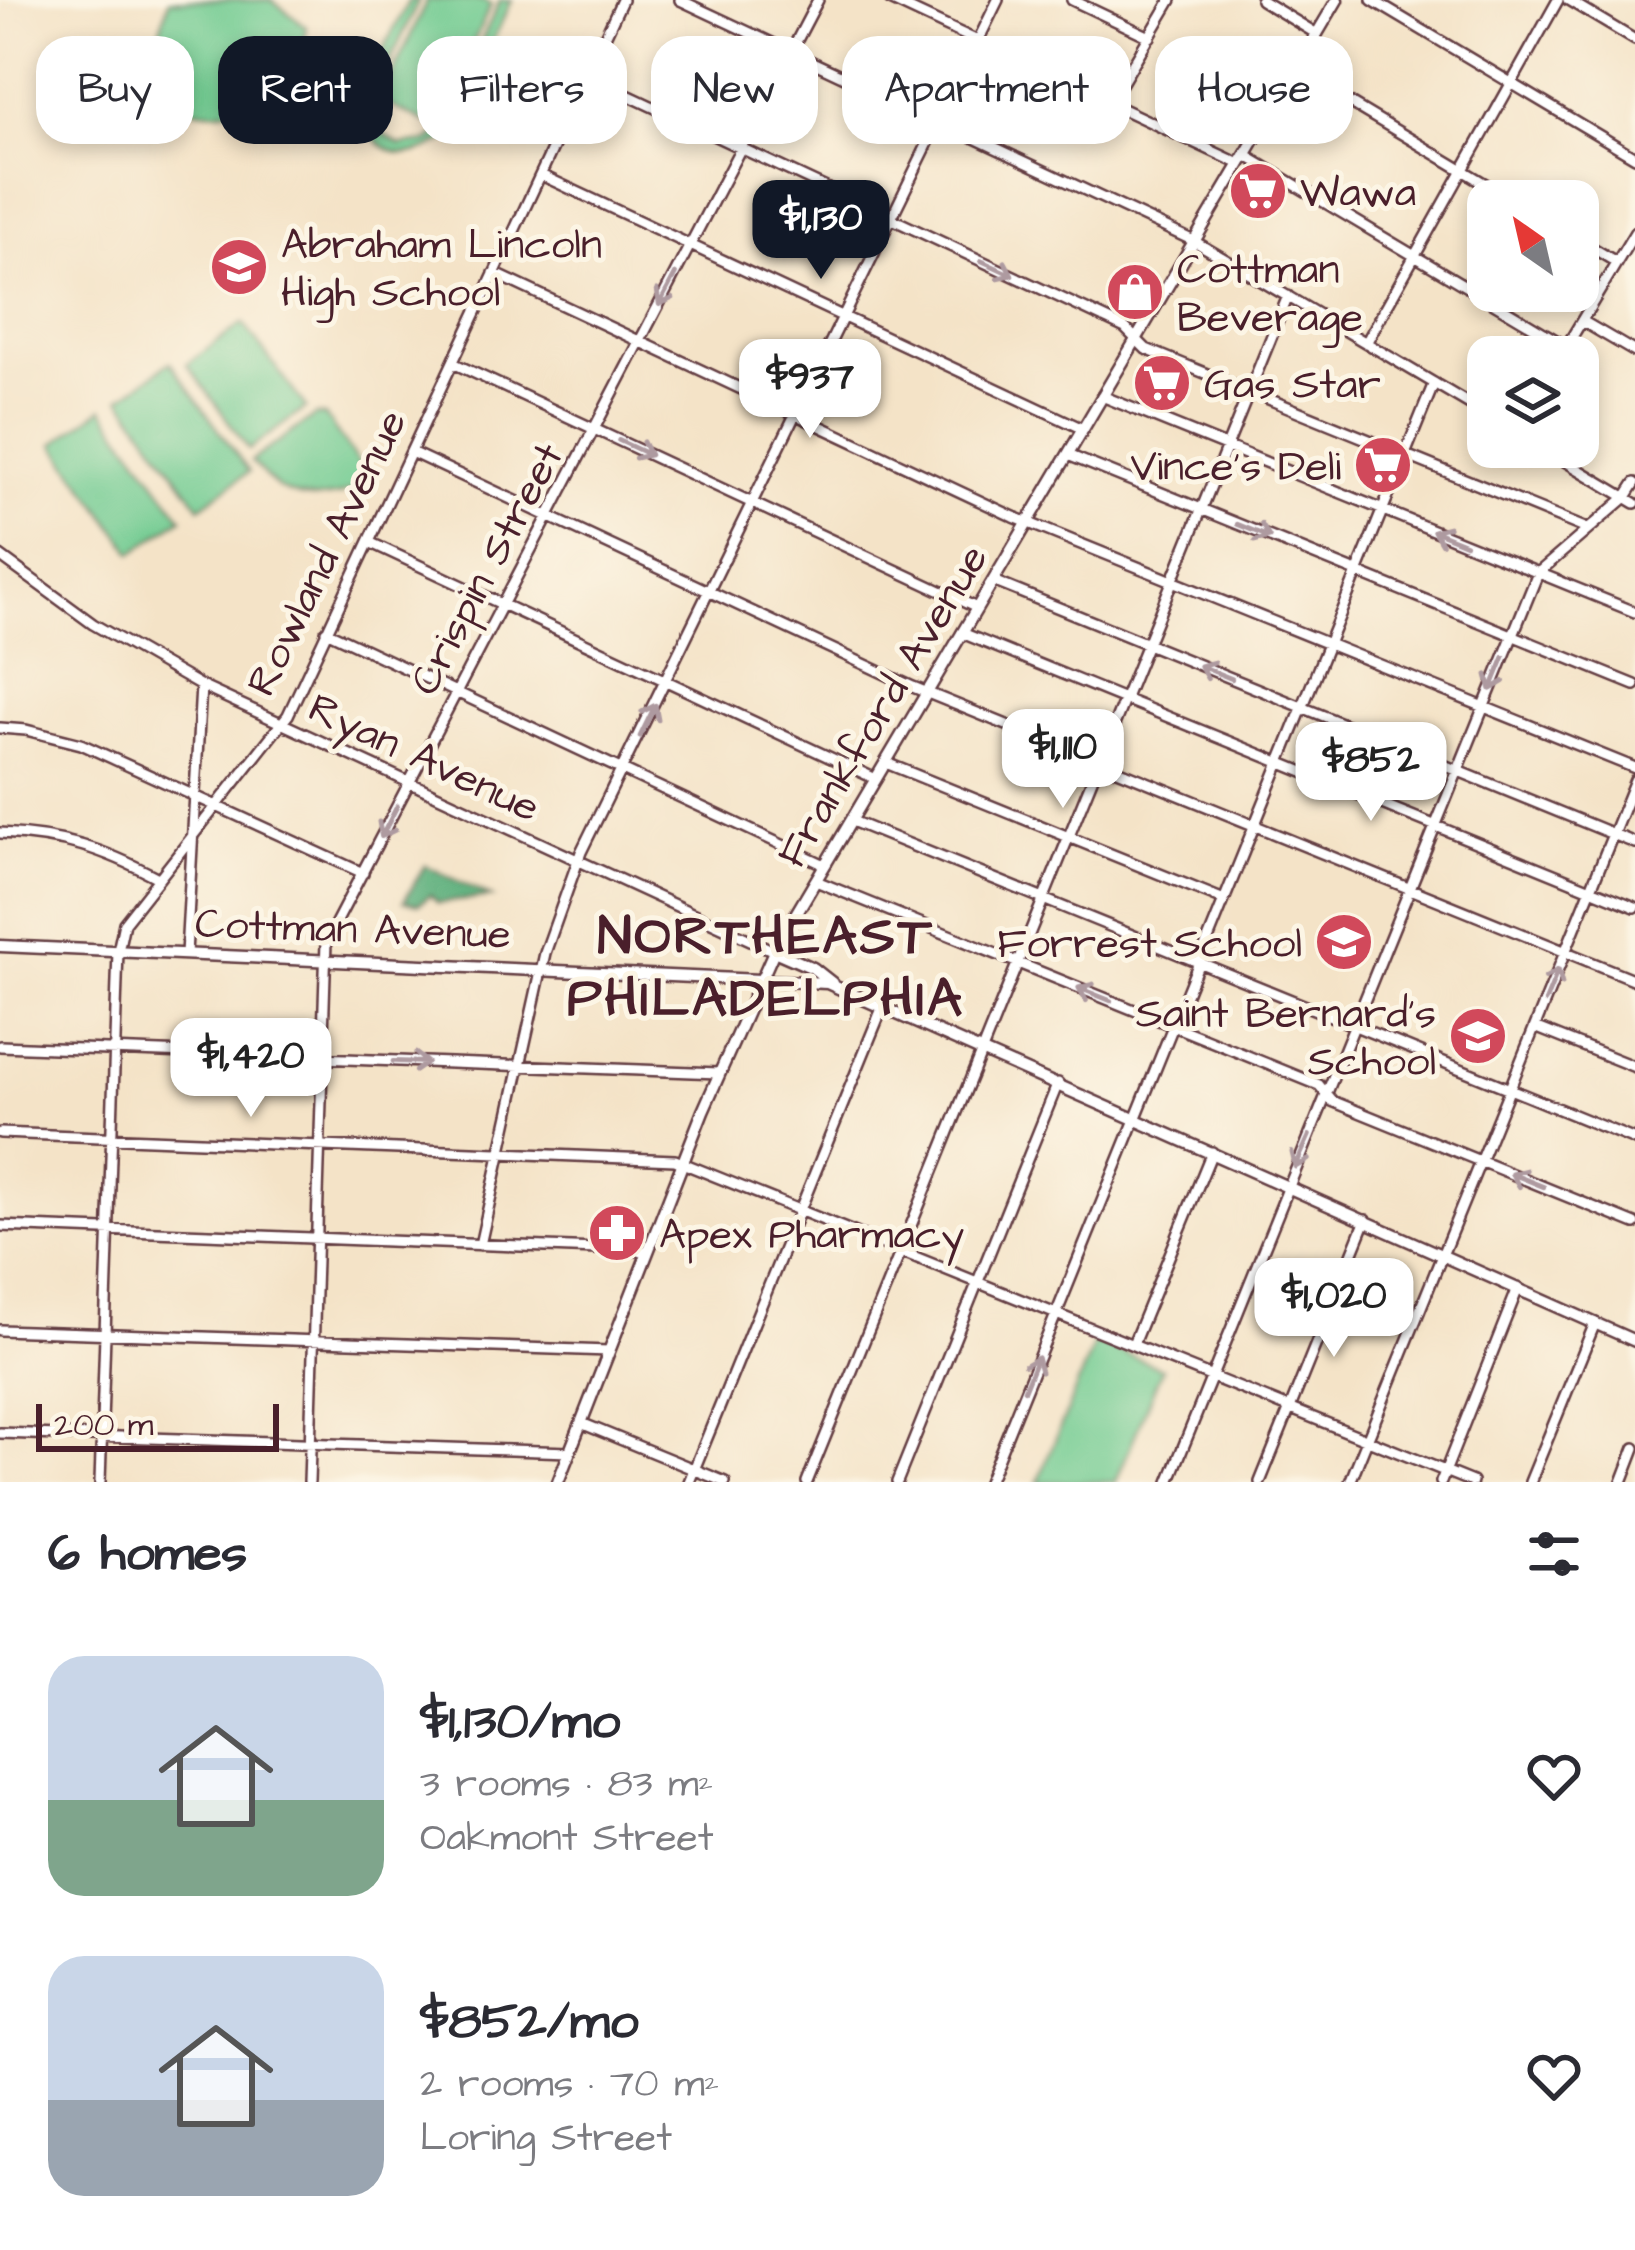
<!DOCTYPE html>
<html lang="en">
<head>
<meta charset="utf-8">
<style>
	:root { --surface:#fff; --page:#f2f2f3; --text:#2b2b33; --muted:#7c7c81; --accent:#111827 }
	body { margin:0; font-family:"Architects Daughter",sans-serif; background:var(--page); color:var(--text); height:100vh; display:flex; flex-direction:column; font-size:45px; white-space:nowrap }
	* { box-sizing:border-box; margin:0 }
	p { font-size:39px; color:var(--muted) }
	.icon { flex:none; width:66px; height:66px; fill:none; stroke:currentColor; stroke-width:2; stroke-linecap:round; stroke-linejoin:round }
	.map { position:relative; height:1482px; overflow:hidden }
	.side { display:flex; flex-direction:column; background:var(--surface); flex:1 }
	.side>* { flex:none }
	.guide { position:absolute; left:36px; top:36px; width:1563px; height:108px; display:flex; gap:24px }
	.needle { width:78px; rotate:326deg }
	.controls { position:absolute; left:1467px; top:180px; display:grid; gap:24px }
	.controls a { display:grid; place-items:center; width:132px; height:132px; border-radius:24px; background:var(--surface); box-shadow:0 6px 18px #0003; font-size:60px }
	.scale { position:absolute; left:36px; bottom:30px; width:243px; box-sizing:border-box; padding-left:12px; border:6px solid #4a1f2b; border-top:0; font-size:33px; line-height:42px; white-space:nowrap; color:#4a1f2b; -webkit-text-stroke:9px #fcf5e5; paint-order:stroke }
	.price { position:absolute; translate:-50% -102px; padding:0 27px; border-radius:24px; background:#fff; color:#222; font-size:39px; line-height:78px; filter:drop-shadow(0 3px 6px #0008) }
	.price::after { content:''; position:absolute; left:50%; top:72px; width:36px; height:27px; margin-left:-18px; background:inherit; clip-path:polygon(0 0,100% 0,50% 100%) }
	.price.current { background:var(--accent); color:#fff }
	ul { padding:0; list-style:none }
	li { display:flex; align-items:center; gap:36px; height:300px; padding:0 48px }
	li span { display:grid; place-items:center; flex:none; width:336px; height:240px; border-radius:36px; color:#555 }
	li>.icon { margin-inline-start:auto }
	span .icon { width:144px; height:144px; fill:#fffc; stroke-width:1 }
	li b { font-size:51px }
	h2 { display:flex; justify-content:space-between; align-items:center; height:144px; padding:0 48px; font-size:51px }
	.pill { padding:0 42px; border-radius:36px; background:var(--surface); box-shadow:0 6px 18px #0003; font-size:42px; line-height:108px }
	.pill.current { background:var(--accent); color:#fff }
	.map>svg:first-child { display:block }
	.green { fill:#71cb91; stroke:#5e755e; stroke-width:3 }
	.forest { fill:#5caf7b; stroke:#536753; stroke-width:3 }
	.lines { fill:none; stroke-linecap:round; stroke-linejoin:round }
	.minor-casing { stroke:#643c42; stroke-width:14 }
	.major-casing { stroke:#643c42; stroke-width:15 }
	.minor { stroke:#fff; stroke-width:9 }
	.major { stroke:#fff; stroke-width:10 }
	.oneway { stroke:#ae9aa0 }
	.labels { text-anchor:middle; stroke-width:10; stroke-linejoin:round; paint-order:stroke }
	.poi-label { font-size:42px; fill:#4a1f2b; stroke:#fcf5e5; text-anchor:start }
	.street-label { font-size:42px; fill:#4a1f2b; stroke:#fcf5e5 }
	.district-label { font-size:54px; font-weight:bold; letter-spacing:3px; fill:#4a1f2b; stroke:#fcf5e5 }
</style>
</head>
<body>
<div class="map">
<svg width="1635" height="1482" viewBox="0 0 1635 1482">
	<rect width="100%" height="100%" fill="#fcf5e5"/>
	<filter id="ink" filterUnits="userSpaceOnUse"><feTurbulence type="fractalNoise" baseFrequency=".00833" numOctaves="2"/><feDisplacementMap in="SourceGraphic" scale="24" xChannelSelector="R" yChannelSelector="G"/><feConvolveMatrix kernelMatrix="1 2 1 2 8 2 1 2 1" color-interpolation-filters="sRGB"/></filter>
	<filter id="wash" filterUnits="userSpaceOnUse"><feTurbulence type="fractalNoise" baseFrequency=".004" numOctaves="4" result="noise"/><feDisplacementMap in="SourceGraphic" scale="48" xChannelSelector="R" yChannelSelector="G"/><feGaussianBlur stdDeviation="2.7" result="paint"/><feColorMatrix in="noise" values="0 0 0 0 0 0 0 0 0 0 0 0 0 0 0 0 0 1.4 0 .05"/><feComposite in="paint" operator="in"/></filter>
	<g filter="url(#wash)">
		<rect width="100%" height="100%" fill="#f4e3c7"/>
		<path class="green" d="M169 0H271L307 27C296 107 203 140 145 81Z
			M409 0H419L372 101V115L378 130 400 145 427 142 439 134 500 0H512L446 140C427 151 406 161 384 147 336 117 392 36 409 0Z
			M427 0H481L491 5 434 126 380 101Z
			M243 323 306 408 249 450 187 364Z
			M170 362 249 472 200 507 121 398Z
			M103 408 182 518 133 553 54 444Z
			M316 415 325 416 369 478C345 500 308 505 279 488 268 481 261 470 251 461Z
			M1095 1342 1162 1368 1116 1482H1038Z"/>
		<path class="forest" d="M425 865 491 897 438 903 430 895 419 904 404 901Z"/>
	</g>
	<g filter="url(#ink)">
		<g class="lines">
			<g class="minor-casing">
				<path id="minor" d="M680 0 1194 241 1488 415
					M890 0 1240 164
					M1072 0 1150 37
					M1261 0 1317 34
					M1372 0 1635 157
					M1568 0 1635 40
					M1295 70 1514 201
					M587 76 1125 328 1146 349 1587 529
					M1110 103 1171 0
					M1245 155 1566 346
					M541 175 1083 429
					M1578 239 1616 262
					M494 273 1014 517 1635 768
					M1582 321 1635 352
					M1366 343 1558 0
					M1560 357 1635 232
					M453 363 977 608
					M1102 396 1635 612
					M1541 447 1635 503
					M411 452 913 687 1635 980
					M1068 455 1635 685
					M369 542 876 779
					M0 556 93 624 201 686 774 951
					M993 581 1635 843
					M326 631 825 865
					M962 633 1635 907
					M0 728 26 730 81 744 363 873
					M886 763 1224 900
					M852 821 1635 1140
					M0 833C63 836 102 848 158 878
					M816 881 1319 1085 1332 1101 1635 1224
					M186 954 201 686
					M1535 1027 1635 1067
					M0 1046 719 1073
					M0 1133 675 1160 1472 1482
					M0 1226 648 1251
					M480 1245 545 953 581 852 998 0
					M0 1330 609 1351
					M1133 1344 1212 1152
					M581 1423 725 1482
					M0 1433 570 1452
					M100 1482 118 951 124 923 288 715 622 0
					M309 1482 326 942 818 0
					M689 1482 883 1006
					M807 1482 1288 296
					M897 1482 1058 1083
					M988 1482 1434 383
					M1169 1482 1538 573 1626 497 1635 483
					M1260 1482 1366 1220
					M1350 1482 1635 780
					M1441 1482 1518 1288
					M1530 1482 1595 1323
					M1622 1482 1635 1448"/>
			</g>
			<g class="major-casing">
				<path id="major" d="M0 946 827 983 1635 1341
					M774 951 813 968 832 983
					M558 1482 703 1111 774 951 1337 0"/>
			</g>
			<use href="#minor" class="minor"/>
			<use href="#major" class="major"/>
		</g>
		<defs><path id="oneway-shaft" d="M-6 0H5M1.5-3L5.5 0L1.5 3" fill="none" stroke-width="1.6" stroke-linecap="round" stroke-linejoin="round" transform="scale(3)"/></defs>
		<g class="oneway">
			<use href="#oneway-shaft" transform="translate(997 268) rotate(25)"/>
			<use href="#oneway-shaft" transform="translate(667 290) rotate(118)"/>
			<use href="#oneway-shaft" transform="translate(635 448) rotate(25)"/>
			<use href="#oneway-shaft" transform="translate(1254 531) rotate(22)"/>
			<use href="#oneway-shaft" transform="translate(1449 537) rotate(-158)"/>
			<use href="#oneway-shaft" transform="translate(1215 672) rotate(-158)"/>
			<use href="#oneway-shaft" transform="translate(1497 674) rotate(112)"/>
			<use href="#oneway-shaft" transform="translate(648 720) rotate(-64)"/>
			<use href="#oneway-shaft" transform="translate(389 822) rotate(117)"/>
			<use href="#oneway-shaft" transform="translate(1552 985) rotate(-68)"/>
			<use href="#oneway-shaft" transform="translate(1094 994) rotate(-158)"/>
			<use href="#oneway-shaft" transform="translate(411 1062) rotate(2)"/>
			<use href="#oneway-shaft" transform="translate(1302 1152) rotate(114)"/>
			<use href="#oneway-shaft" transform="translate(1527 1180) rotate(-158)"/>
			<use href="#oneway-shaft" transform="translate(1031 1373) rotate(-68)"/>
		</g>
	</g>
	<defs>
		<g id="supermarket-disc" transform="scale(3)"><circle r="9.5" fill="#d1495b" stroke="#fcf5e5"/><path d="M-6-5.5h2.5l.6 2H6L4.5 2H-2.5L-4.4-4H-6ZM-1.5 3.2a1.3 1.3 0 1 0 .1 0ZM3 3.2a1.3 1.3 0 1 0 .1 0Z" fill="#fff"/></g>
		<g id="school-disc" transform="scale(3)"><circle r="9.5" fill="#d1495b" stroke="#fcf5e5"/><path d="M0-5L7-2L0 1L-7-2ZM-4 1L0 2.5L4 1V4Q0 6-4 4Z" fill="#fff"/></g>
		<g id="shop-disc" transform="scale(3)"><circle r="9.5" fill="#d1495b" stroke="#fcf5e5"/><path d="M-5-2.5h2.3a2.7 3.5 0 0 1 5.4 0H5L5.5 6h-11ZM-1.5-2.5h3a1.5 2.3 0 0 0-3 0Z" fill="#fff"/></g>
		<g id="pharmacy-disc" transform="scale(3)"><circle r="9.5" fill="#d1495b" stroke="#fcf5e5"/><path d="M-2-6h4v4h4v4h-4v4h-4v-4h-4v-4h4Z" fill="#fff"/></g>
	</defs>
	<g fill-rule="evenodd">
		<use href="#supermarket-disc" x="1258" y="191"/>
		<use href="#school-disc" x="239" y="267"/>
		<use href="#shop-disc" x="1135" y="292"/>
		<use href="#supermarket-disc" x="1162" y="383"/>
		<use href="#supermarket-disc" x="1383" y="465"/>
		<use href="#school-disc" x="1344" y="942"/>
		<use href="#school-disc" x="1478" y="1036"/>
		<use href="#pharmacy-disc" x="617" y="1233"/>
	</g>
	<g class="labels">
		<g class="poi-label">
			<text x="1300" y="206">Wawa</text>
			<text x="281" y="258">Abraham Lincoln<tspan x="281" dy="48">High School</tspan></text>
			<text x="1177" y="283">Cottman<tspan x="1177" dy="48">Beverage</tspan></text>
			<text x="1204" y="398">Gas Star</text>
			<text x="1341" y="480" text-anchor="end">Vince's Deli</text>
			<text x="1302" y="957" text-anchor="end">Forrest School</text>
			<text x="1436" y="1027" text-anchor="end">Saint Bernard's<tspan x="1436" dy="48">School</tspan></text>
			<text x="659" y="1248">Apex Pharmacy</text>
		</g>
		<g class="street-label">
			<text transform="translate(325 552) rotate(-64)" y="15">Rowland Avenue</text>
			<text transform="translate(485 568) rotate(-62)" y="15">Crispin Street</text>
			<text transform="translate(881 705) rotate(-59)" y="15">Frankford Avenue</text>
			<text transform="translate(425 756) rotate(25)" y="15">Ryan Avenue</text>
			<text transform="translate(353 927) rotate(2)" y="15">Cottman Avenue</text>
		</g>
		<g class="district-label">
			<text x="766" y="953">NORTHEAST<tspan x="766" dy="62">PHILADELPHIA</tspan></text>
		</g>
	</g>
</svg>
<div class="controls">
<a><svg class="needle" viewBox="-14 -14 28 28"><path d="M0-13l5 13h-10z" fill="#e53935"/><path d="M0 13l5-13h-10z" fill="#7c7c81"/></svg></a>
<a><svg class="icon" aria-label="layers" viewBox="0 0 24 24"><path d="M12 4l9 5-9 5-9-5zM3 14l9 5 9-5"/></svg></a>
</div>
<div class="scale">200 m</div>
<b class="price current" style="left:821px;top:282px">$1,130</b>
<b class="price" style="left:810px;top:441px">$937</b>
<b class="price" style="left:1063px;top:811px">$1,110</b>
<b class="price" style="left:1371px;top:824px">$852</b>
<b class="price" style="left:251px;top:1120px">$1,420</b>
<b class="price" style="left:1334px;top:1360px">$1,020</b>
<div class="guide">
<a class="pill">Buy</a>
<a class="pill current">Rent</a>
<a class="pill">Filters</a>
<a class="pill">New</a>
<a class="pill">Apartment</a>
<a class="pill">House</a>
</div>
</div>
<section class="side">
<h2>6 homes<svg class="icon" aria-label="filters" viewBox="0 0 24 24"><path d="M4 7h16M4 17h16"/><circle cx="9" cy="7" r="2"/><circle cx="15" cy="17" r="2"/></svg></h2>
<ul>
<li><span style="background:linear-gradient(#c9d6e8 60%,#7fa58c 0)"><svg class="icon" aria-label="home" viewBox="0 0 24 24"><path d="M3 11l9-7 9 7M6 9v11h12V9"/></svg></span><div><b>$1,130/mo</b><p>3 rooms · 83 m²</p><p>Oakmont Street</p></div><svg class="icon" aria-label="heart" viewBox="0 0 24 24"><path d="M12 20l-8-8c-3-5 5-10 8-4 3-6 11-1 8 4z"/></svg></li>
<li><span style="background:linear-gradient(#c9d6e8 60%,#9aa5b1 0)"><svg class="icon" aria-label="home" viewBox="0 0 24 24"><path d="M3 11l9-7 9 7M6 9v11h12V9"/></svg></span><div><b>$852/mo</b><p>2 rooms · 70 m²</p><p>Loring Street</p></div><svg class="icon" aria-label="heart" viewBox="0 0 24 24"><path d="M12 20l-8-8c-3-5 5-10 8-4 3-6 11-1 8 4z"/></svg></li>
</ul>
</section>
</body>
</html>
